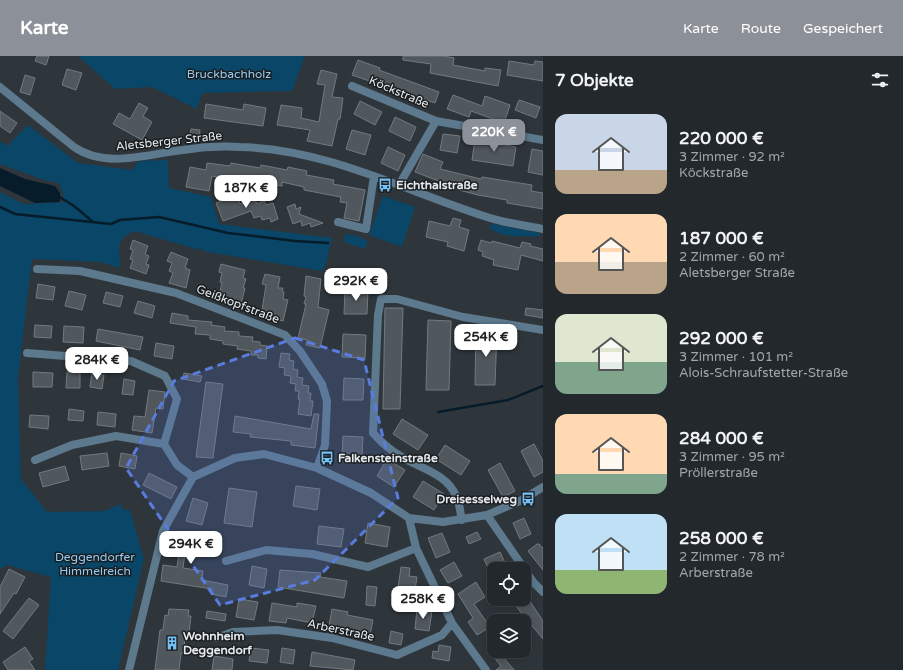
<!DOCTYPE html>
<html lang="de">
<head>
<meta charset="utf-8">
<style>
	:root { --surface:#23282c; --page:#2b3034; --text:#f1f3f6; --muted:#a3a6a9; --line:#404448; --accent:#8c9099 }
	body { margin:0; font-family:"Varela Round",sans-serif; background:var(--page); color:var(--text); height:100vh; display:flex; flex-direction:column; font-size:15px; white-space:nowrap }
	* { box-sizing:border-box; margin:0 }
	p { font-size:13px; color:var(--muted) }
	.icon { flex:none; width:22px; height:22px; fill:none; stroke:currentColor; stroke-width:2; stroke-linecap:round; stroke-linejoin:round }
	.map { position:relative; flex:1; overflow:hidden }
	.panel { display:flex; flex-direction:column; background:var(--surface); width:360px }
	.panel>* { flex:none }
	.buttons { position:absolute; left:487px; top:506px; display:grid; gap:8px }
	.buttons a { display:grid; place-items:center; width:44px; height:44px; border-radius:8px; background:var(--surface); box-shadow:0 2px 10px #0003,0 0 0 1px var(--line); font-size:20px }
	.price { position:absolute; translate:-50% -34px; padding:0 9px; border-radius:8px; background:#fff; color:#222; font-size:13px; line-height:26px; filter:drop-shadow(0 1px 2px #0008) }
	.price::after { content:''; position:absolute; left:50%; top:24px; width:12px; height:9px; margin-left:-6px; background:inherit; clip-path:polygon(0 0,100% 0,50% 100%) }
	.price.selected { background:var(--accent); color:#fff }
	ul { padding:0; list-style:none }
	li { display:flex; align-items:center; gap:12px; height:100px; padding:0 12px }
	li span { display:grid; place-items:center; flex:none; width:112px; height:80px; border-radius:12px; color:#555 }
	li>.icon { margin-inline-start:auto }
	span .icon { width:48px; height:48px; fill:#fffc; stroke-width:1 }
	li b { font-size:17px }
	h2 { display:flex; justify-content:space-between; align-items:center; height:48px; padding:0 12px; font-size:17px }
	header { display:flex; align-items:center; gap:24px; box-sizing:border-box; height:56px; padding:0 20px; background:var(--accent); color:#fff }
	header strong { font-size:19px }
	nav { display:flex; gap:22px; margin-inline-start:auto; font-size:14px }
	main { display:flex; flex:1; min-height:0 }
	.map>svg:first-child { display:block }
	.green { fill:#094667 }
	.water { fill:#061c2a }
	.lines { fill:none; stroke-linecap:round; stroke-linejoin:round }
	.stream { stroke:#061c2a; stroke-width:2.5 }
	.building { fill:#50575d; stroke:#727a80 }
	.minor { stroke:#5d798d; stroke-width:8 }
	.marked { fill:#597cde; fill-opacity:0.2; stroke:#597cde; stroke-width:3; stroke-dasharray:8 5; stroke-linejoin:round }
	.labels { text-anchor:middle; stroke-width:3; stroke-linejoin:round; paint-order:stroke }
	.park-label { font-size:12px; fill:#95cbf2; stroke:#191d1f }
	.street-label { font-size:12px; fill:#e5e9ed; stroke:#191d1f }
	.poi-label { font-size:12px; font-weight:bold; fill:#e5e9ed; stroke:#191d1f; text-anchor:start }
</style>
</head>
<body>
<header>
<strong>Karte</strong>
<nav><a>Karte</a><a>Route</a><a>Gespeichert</a></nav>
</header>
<main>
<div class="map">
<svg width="543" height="614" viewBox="0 0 543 614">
	<rect width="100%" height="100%" fill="#2f363b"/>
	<path class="green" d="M78 0H305L292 35 202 37 197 53 152 31 115 33Z
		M28 69 78 107 132 114 139 105 168 104 169 132 211 141 219 168 332 182 326 208 322 215 207 196 200 192 199 194 134 175C114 183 120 193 120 212L100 206 32 203 18 322 21 423 47 456 104 455 121 448 123 454H130L144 503 118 614H45L51 521 7 509 0 513V136L24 148 65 146 59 127 44 124 0 108V85L7 90Z
		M383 140 415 151 402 191 369 179Z
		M493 168 539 177 540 178 538 181C523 179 502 183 490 172V169Z
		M345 178 358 180 368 185 365 193 344 186Z"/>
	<path class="water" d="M0 112 25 123 55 130 60 137V146L35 147 0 130Z"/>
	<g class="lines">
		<path class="stream" d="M58 140 74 150 92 165
			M0 151 15 158 111 168 120 164 159 161 228 177 295 185 328 187
			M438 356 508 344 543 330"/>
	</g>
	<path class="building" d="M37 0H49L46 9 35 5Z
		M403 0H444L454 2 453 9 485 15V12L501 14 498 30 430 17 431 8 403 4Z
		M358 4 380 12 379 14 439 36 435 47 406 37 405 41 383 33 384 30 352 19Z
		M509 5 534 9 535 5 543 6V25L507 19Z
		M67 13 82 17 76 34 62 29Z
		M321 14 337 18 332 41 343 42 340 63H338L332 90 307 85 310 74 277 69 281 49 302 52 301 62 319 66 325 29 317 28Z
		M25 19 35 22 30 39 20 36Z
		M453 39 482 50 485 40 510 49 504 67 471 55 469 61 447 53Z
		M519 44 540 51 536 62 515 54Z
		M360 45 382 56 375 69 354 58Z
		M139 47 148 52 143 60 152 66 142 84 113 68 119 57 130 63Z
		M206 48 243 54 244 48 266 52 263 70 204 62Z
		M0 55 17 67 10 77 0 70Z
		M395 61 416 71 410 85 389 75Z
		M191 73 200 74 199 84 190 83Z
		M352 74 371 79 365 99 346 93Z
		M443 78 460 80 457 97 440 94Z
		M475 83 516 91 513 110 472 104Z
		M388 91 405 99 398 115 381 107Z
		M532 93 543 95V119L528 116Z
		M423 98 443 106 440 113 481 123 482 121 532 129 531 135 543 137V153L507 147V144L478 139 444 130V127L415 116Z
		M207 107 230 110 231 107 260 112 261 109 287 114 288 111 307 115 306 119 334 124 333 128 365 134 359 165 344 162 347 147 340 146 341 141 304 134V131L282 126V130L247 124 246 126 212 120 209 135 186 131 190 111 206 114Z
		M237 139 240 148 255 143 257 148 264 145 266 149 273 147 278 163 271 166 270 162 262 164 261 160 254 162 251 155 223 165 216 147Z
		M295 148 296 153 301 151 299 158 323 167 311 171 310 167 302 170 301 165 293 168 287 151Z
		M453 162 461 164 459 171 469 174 464 195 447 190 448 186 426 181 429 165 450 170Z
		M133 184 148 190 145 198 149 200 146 208 149 209 146 218 130 212 133 204 130 203 133 194 130 193Z
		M481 184 491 187 492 185 520 192 522 186 531 188 530 190 543 193V205L521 199 518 214 493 209 494 204 482 200 483 196 478 194Z
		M171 196 188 203 185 212 190 214 186 232 169 227 173 217 169 215 172 207 167 205Z
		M221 208 245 214 243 222 246 223 243 232H245L240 252 225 248 226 245 218 243 222 227 220 226 222 217 219 216Z
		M265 218 280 221 278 232H283L282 235 284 236 283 243 288 244 283 265 261 260 266 229 262 228Z
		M306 220 321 223 318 251 329 254 320 292 306 289 307 284 298 282 306 248H304L306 241 304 240Z
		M38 228 55 231 53 244 36 242Z
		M345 234 368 235 367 258H344Z
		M69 235 86 239 82 254 65 250Z
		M106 236 123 240 120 251 103 247Z
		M138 245 155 250 152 262 134 257Z
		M385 252H403L400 353H383Z
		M526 252 543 254V262L525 259Z
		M172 257 188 260V264L212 266 211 269 225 271 224 275 239 276V280L253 281 252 285 260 286V289L267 290 266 303 258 302V299H251V295L237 293 238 290 223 288V285L210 283V279L195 278 196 271 170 267Z
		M428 264 451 265 449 334H426Z
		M35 269 52 270 51 282 34 281Z
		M64 270 84 271 83 287 63 286Z
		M98 273 143 281 140 294 96 285Z
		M476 274 497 275 495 329H475Z
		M343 278 366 279 365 302 342 301Z
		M156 287 174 290 172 303 154 300Z
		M281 297 290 298 289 304 294 305 293 313 298 314 297 321 303 322 302 329 309 330 308 337H311L310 345H313L311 360 298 358 300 343H298L299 335H295L296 328 290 327 291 320 284 319 285 312 279 311Z
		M33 316 53 317 52 331H33Z
		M67 316H80V332H66Z
		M92 317 104 319 102 333 90 331Z
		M184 317 202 320 200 326 183 323Z
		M344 322 364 323 363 344H343Z
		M124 323 135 325 133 339 122 338Z
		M206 326 223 328 213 402 196 401Z
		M149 334 165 336 163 353 156 352 152 377 132 374 134 360 145 361Z
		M69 353 84 355 83 365 68 364Z
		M98 356 116 358 115 371 97 369Z
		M314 358H319L315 392 291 389V385L250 381 251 378 233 376 235 360 311 373Z
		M30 359 49 360 48 373 29 371Z
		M402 363 428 379 418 394 393 378Z
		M343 380 363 381 362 401 342 400Z
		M534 388 543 405V416L534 421 521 395Z
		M445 389 470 405 461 419 436 403Z
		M107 397 109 410 82 414 80 400Z
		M121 397 137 400 135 413 119 410Z
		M387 403 405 414 394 431 377 420Z
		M500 407 515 435 503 441 488 414Z
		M65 410 69 424 43 431 39 417Z
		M149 417 177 431 171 443 143 429Z
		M423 425 444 438 434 454 413 441Z
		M296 430 320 433 317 454 293 450Z
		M229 432 257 436 252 471 224 467Z
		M193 442 208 447 202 469 186 465Z
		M524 462 531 478 520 483 513 467Z
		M368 467 390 471 387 491 365 487Z
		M319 470 344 473 341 491 317 488Z
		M477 476 481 483 469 488 466 481Z
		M442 477 450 496 436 502 428 482Z
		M173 478 212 485 209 501 185 497 183 512 203 515 202 524 228 529 226 541 211 538 212 533 161 525 163 509 177 511 179 496 170 494Z
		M537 488H539L543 492V514L528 495Z
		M500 496 505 507 489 514 484 503Z
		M454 506 462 520 448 527 440 514Z
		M252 510 267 513 264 532 249 529Z
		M401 511 410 512 409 520 417 521 414 541 397 539Z
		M9 513 25 521 16 538 14 537 0 558V531Z
		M280 514 321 517 320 521 347 525 344 542 278 531Z
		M476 526 485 541 474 548 490 571 477 579 468 566 473 562 458 538Z
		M367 530 377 531 375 550 366 549Z
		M527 541 543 565V583L515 549Z
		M29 542 39 549 13 583 3 575Z
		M239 543 258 546 254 564 236 561Z
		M272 547 297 551V547L316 550 312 567 287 562 286 567 269 565Z
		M169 553 189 554 188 560H191L189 577H186L183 598 181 597 179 614H155L160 574H163L165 559 168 560Z
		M332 553 348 556 347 559 373 564 370 579 354 577 355 574 329 570Z
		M417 553 432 555 429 575 415 573Z
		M207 555 226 558 225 565 206 562Z
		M391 575 403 578 401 589 389 587Z
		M439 589 451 591 449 605 432 602 433 595 438 596Z
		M25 591 33 603 29 605 35 614H8L3 606Z
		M251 592 269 594 267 607 249 605Z
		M282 592 295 594 293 608 280 606Z
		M489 595H498L514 614H496L501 610Z
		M312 596 355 604 353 614 310 610Z
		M214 600 233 603 232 614H212Z"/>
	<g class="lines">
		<path class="minor" d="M352 30 436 65 543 84
			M0 31 74 91C106 113 148 98 183 94 202 91 222 90 240 91 327 93 403 134 484 160 503 167 524 169 543 173
			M399 129 436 65
			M338 166 366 173 374 120
			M37 213 80 215 176 237 285 279 300 295 322 328 327 345 325 389 317 412
			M27 297 131 305 165 320 177 343 164 388
			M35 404 72 389 116 380 164 388 177 409 193 421
			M487 459 534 527 543 536
			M409 462 416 492 452 567 486 614
			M462 464C460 457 460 447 456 440 447 418 420 412 402 401 391 395 382 387 373 377L378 259 381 243H397L463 261 543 274
			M226 505 266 494 312 498 368 511 416 492
			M216 582 233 576 277 574 332 582 397 599 442 579 452 567
			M129 614 163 475 193 421 235 402 264 398 317 412 371 437 409 462 443 466 487 459 522 444 543 431"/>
	</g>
	<path class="marked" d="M295 282 364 304 398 442 315 524 220 549 126 412 174 325Z"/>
	<defs>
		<g id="bus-bare" transform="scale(1.08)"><path d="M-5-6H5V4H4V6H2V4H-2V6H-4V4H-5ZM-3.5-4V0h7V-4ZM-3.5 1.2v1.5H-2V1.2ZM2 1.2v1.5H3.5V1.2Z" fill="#73c1f5" stroke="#191d1f" stroke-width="2.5" paint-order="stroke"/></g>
		<g id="building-bare" transform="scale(1.08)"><path d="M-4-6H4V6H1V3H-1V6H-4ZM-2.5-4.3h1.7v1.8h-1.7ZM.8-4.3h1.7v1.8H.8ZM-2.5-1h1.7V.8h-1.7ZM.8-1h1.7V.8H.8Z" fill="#73c1f5" stroke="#191d1f" stroke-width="2.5" paint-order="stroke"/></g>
	</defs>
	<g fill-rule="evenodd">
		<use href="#bus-bare" x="385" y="129"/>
		<use href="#bus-bare" x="327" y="402"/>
		<use href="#bus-bare" x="528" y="443"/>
		<use href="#building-bare" x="172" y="587"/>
	</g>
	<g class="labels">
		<g class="park-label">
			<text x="229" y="22">Bruckbachholz</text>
			<text x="95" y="505">Deggendorfer<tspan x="95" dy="14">Himmelreich</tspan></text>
		</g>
		<g class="street-label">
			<text transform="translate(399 36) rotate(23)" y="4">Köckstraße</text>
			<text transform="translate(169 85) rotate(-6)" y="4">Aletsberger Straße</text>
			<text transform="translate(238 248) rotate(21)" y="4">Geißkopfstraße</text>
			<text transform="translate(341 574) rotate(12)" y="4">Arberstraße</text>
		</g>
		<g class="poi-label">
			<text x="396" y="133">Eichthalstraße</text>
			<text x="338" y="406">Falkensteinstraße</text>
			<text x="517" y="447" text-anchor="end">Dreisesselweg</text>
			<text x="183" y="584">Wohnheim<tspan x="183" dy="14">Deggendorf</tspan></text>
		</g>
	</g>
</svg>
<div class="buttons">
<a><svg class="icon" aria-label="locate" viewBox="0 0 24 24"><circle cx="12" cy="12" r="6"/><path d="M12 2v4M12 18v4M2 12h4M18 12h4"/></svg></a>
<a><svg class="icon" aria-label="layers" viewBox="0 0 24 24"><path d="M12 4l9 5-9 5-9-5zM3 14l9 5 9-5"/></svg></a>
</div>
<b class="price selected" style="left:494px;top:97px">220K €</b>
<b class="price" style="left:246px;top:153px">187K €</b>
<b class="price" style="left:356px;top:246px">292K €</b>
<b class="price" style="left:486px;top:302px">254K €</b>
<b class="price" style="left:97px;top:325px">284K €</b>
<b class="price" style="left:191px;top:509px">294K €</b>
<b class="price" style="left:423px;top:564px">258K €</b>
</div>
<section class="panel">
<h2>7 Objekte<svg class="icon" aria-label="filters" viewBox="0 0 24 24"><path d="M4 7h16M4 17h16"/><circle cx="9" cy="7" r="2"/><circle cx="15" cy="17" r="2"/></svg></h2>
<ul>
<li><span style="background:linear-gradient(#c9d6e8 70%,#b9a48a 0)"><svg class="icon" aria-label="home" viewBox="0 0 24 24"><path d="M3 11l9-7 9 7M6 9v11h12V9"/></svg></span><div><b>220 000 €</b><p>3 Zimmer · 92 m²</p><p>Köckstraße</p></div></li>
<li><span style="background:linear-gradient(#ffd9b3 60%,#b9a48a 0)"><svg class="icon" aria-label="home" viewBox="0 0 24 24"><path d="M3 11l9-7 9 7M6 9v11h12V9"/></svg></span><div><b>187 000 €</b><p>2 Zimmer · 60 m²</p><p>Aletsberger Straße</p></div></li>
<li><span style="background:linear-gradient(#dfe7d0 60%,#7fa58c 0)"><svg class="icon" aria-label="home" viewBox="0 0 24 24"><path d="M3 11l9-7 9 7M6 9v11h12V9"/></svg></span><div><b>292 000 €</b><p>3 Zimmer · 101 m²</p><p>Alois-Schraufstetter-Straße</p></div></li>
<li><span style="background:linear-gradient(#ffd9b3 75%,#7fa58c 0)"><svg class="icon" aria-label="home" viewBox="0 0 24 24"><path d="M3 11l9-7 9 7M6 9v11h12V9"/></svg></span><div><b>284 000 €</b><p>3 Zimmer · 95 m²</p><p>Pröllerstraße</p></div></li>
<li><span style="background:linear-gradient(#bfe0f5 70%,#8fb573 0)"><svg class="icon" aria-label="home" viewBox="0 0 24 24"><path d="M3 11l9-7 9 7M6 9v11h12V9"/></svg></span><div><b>258 000 €</b><p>2 Zimmer · 78 m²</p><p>Arberstraße</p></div></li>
</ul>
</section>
</main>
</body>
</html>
